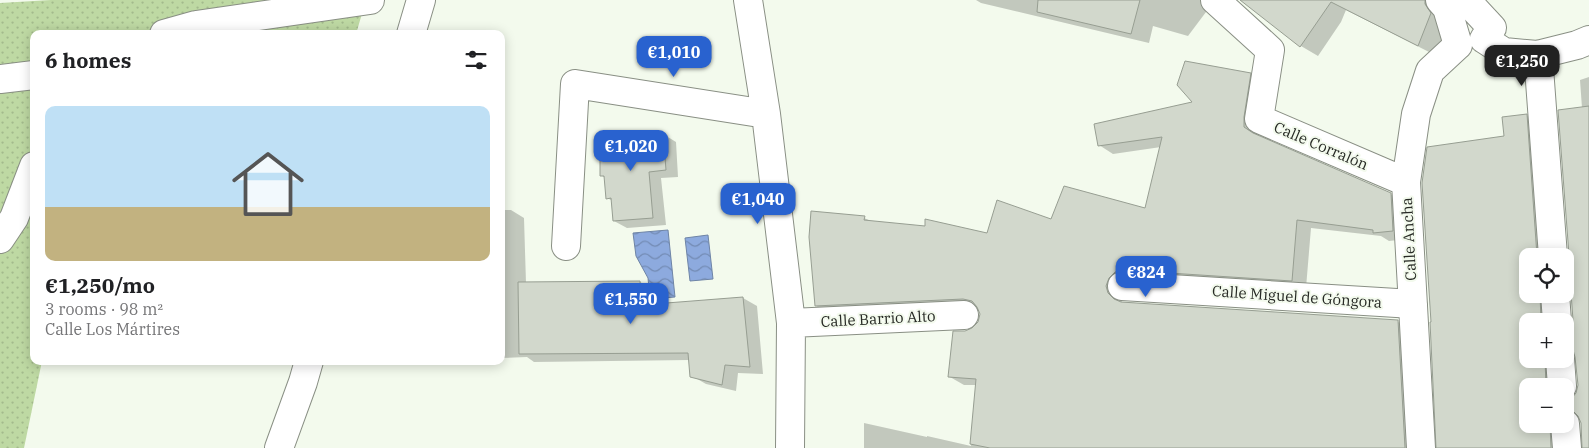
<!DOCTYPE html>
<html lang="en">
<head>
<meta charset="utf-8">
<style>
	:root { --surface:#fff; --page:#f2f2f2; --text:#202124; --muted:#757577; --accent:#2962cf }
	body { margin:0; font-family:"IBM Plex Serif",serif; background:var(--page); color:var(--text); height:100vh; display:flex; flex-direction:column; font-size:19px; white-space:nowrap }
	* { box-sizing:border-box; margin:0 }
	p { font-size:16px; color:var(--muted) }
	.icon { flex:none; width:28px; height:28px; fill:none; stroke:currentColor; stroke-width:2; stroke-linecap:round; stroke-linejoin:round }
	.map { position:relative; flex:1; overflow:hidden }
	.side { position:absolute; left:30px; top:30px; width:475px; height:335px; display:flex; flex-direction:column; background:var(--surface); border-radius:10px; box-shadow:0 2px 12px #0003 }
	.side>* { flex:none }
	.buttons { position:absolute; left:1519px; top:248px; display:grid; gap:10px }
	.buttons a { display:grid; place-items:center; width:55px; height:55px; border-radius:10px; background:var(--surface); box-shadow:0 2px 12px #0003; font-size:25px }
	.price { position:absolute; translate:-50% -42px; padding:0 11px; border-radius:10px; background:var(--accent); color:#fff; font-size:16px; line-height:32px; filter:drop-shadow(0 1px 2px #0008) }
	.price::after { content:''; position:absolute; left:50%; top:30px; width:15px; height:11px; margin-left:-8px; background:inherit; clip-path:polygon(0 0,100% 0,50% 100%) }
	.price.selected { background:#222; color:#fff }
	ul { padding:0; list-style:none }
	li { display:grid; align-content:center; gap:10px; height:265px; padding:0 15px }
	li span { display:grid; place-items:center; height:155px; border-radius:10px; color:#555 }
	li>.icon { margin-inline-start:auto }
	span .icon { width:90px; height:90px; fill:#fffc; stroke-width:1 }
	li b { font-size:21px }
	h2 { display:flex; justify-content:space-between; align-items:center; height:60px; padding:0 15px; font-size:21px }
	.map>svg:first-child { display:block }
	.grass { fill:url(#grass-dots) }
	.water { fill:url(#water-waves); stroke:#6e84a6 }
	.shadow { fill:#0003 }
	.building { fill:#d2d8cc; stroke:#979e92 }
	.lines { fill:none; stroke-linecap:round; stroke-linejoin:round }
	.minor-casing { stroke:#898f84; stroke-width:30 }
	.minor { stroke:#fff; stroke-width:28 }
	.labels { text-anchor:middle; stroke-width:4; stroke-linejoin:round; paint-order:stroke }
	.street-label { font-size:15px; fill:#272a25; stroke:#f3faed }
</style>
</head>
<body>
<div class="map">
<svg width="1589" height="448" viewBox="0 0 1589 448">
	<defs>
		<pattern id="grass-dots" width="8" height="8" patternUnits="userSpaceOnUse" patternTransform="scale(1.25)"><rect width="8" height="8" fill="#bed9a3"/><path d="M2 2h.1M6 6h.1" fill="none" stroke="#a3ba8c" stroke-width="1.8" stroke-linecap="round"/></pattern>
		<pattern id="water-waves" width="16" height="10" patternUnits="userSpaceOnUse" patternTransform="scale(1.25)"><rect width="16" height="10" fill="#8daade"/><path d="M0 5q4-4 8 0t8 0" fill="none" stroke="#738bb4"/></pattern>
	</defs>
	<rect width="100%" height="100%" fill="#f3faed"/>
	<path class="grass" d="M51 0H366L356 34H34V361H42L24 448H0V3Z"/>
	<path class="water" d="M668 230 675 297 650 299 648 278 636 256 633 233Z
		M708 235 713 279 690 281 685 238Z"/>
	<path class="shadow" d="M976 0H1215L1188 36 1153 26 1149 43 981 3Z
		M1242 0H1429L1448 24 1435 55 1346 10 1341 22 1318 56 1301 46Z
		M1250 74 1264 82 1258 125V136L1390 194 1405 202 1407 239 1389 241 1381 236 1311 228 1306 288 1120 293 1122 302 1398 322 1412 330 1419 448H864V423L927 437V436L971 446 976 385H964L950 377 965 332 973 329 979 323 981 315 978 307 830 314 816 306 864 218 871 221 988 235 1052 220 1146 209 1161 147 1113 154 1099 145 1195 102Z
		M1589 77V448H1584L1582 422 1580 416 1570 419 1565 448H1438L1506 137 1527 116 1541 124 1551 256H1528V294H1556L1555 321H1528V359H1562L1560 386H1528V424H1565V402L1571 400 1577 393 1579 385 1574 351 1565 355V336L1572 329 1574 320 1572 293 1568 286 1565 287V267L1568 263 1582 108 1580 80Z
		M663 134 676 142 678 177 661 178 666 225 627 228 614 221 613 201 607 198 605 178 601 175Z
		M501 210H511L524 218 526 283 640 282 654 290V305L743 298 757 306 763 374 738 373 736 391 706 384 692 376 690 360 534 362 527 357 501 358Z"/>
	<path class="building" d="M1038 0H1140L1131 34 1037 12Z
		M1240 0H1425V4L1431 13 1418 46 1331 2 1300 47Z
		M1185 61 1251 73 1244 117V127L1253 133 1391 193 1393 231 1373 233V230L1297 220 1292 281 1123 270 1115 272 1109 278 1106 286 1108 293 1114 299 1121 302 1398 320 1405 448H990L970 444 976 379 948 377 953 331H965L972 328 978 322 980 314 977 307 972 301 963 299 815 306 809 237 811 211 865 216 864 220 925 226V219L987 233 997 200 1051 219 1064 186 1145 208 1162 137 1098 146 1094 124 1192 102 1177 85Z
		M1589 106V448H1582L1581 423 1578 416 1572 410 1565 409V401L1571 399 1576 393 1578 385 1575 357 1573 350 1565 345V334L1571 328 1573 320 1571 293 1568 286 1565 283V265L1567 262 1569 255 1558 110Z
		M1527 114 1537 256H1528V294H1540L1541 321H1528V359H1545L1546 386H1528V424H1550L1551 448H1436L1430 322H1431L1422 183 1427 147 1504 136 1502 117Z
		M663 133 666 170 649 172 653 218 613 221 611 198 606 199 604 176H600V134Z
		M640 281 641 305 743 297 750 367 725 365 722 385 690 377 688 353 519 354 518 282Z"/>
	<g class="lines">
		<g class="minor-casing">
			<path id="minor" d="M748 0 766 114 791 323 790 448
				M1215 0 1270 50 1259 119 1406 182
				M1440 0 1447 8 1458 45
				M1466 0 1492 28 1484 39 1504 52 1537 55 1577 45 1589 40
				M164 34 196 25 370 0
				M411 34 421 0
				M1539 68 1553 256
				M0 79 34 75
				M0 239 14 218 34 166
				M566 246 575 84 766 114
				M1122 286 1413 304
				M1555 294 1557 321
				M791 323 964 315
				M1560 359 1562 386
				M1565 424 1567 448
				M279 448 303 382 309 361
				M1421 448 1406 182 1416 114 1430 71 1458 45"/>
		</g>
		<use href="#minor" class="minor"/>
	</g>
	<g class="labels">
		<g class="street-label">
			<text transform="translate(1321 146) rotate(23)" y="5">Calle Corralón</text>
			<text transform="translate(1409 239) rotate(-93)" y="5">Calle Ancha</text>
			<text transform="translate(1297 297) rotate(4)" y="5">Calle Miguel de Góngora</text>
			<text transform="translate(878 319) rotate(-3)" y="5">Calle Barrio Alto</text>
		</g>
	</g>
</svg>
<div class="buttons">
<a><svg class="icon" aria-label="locate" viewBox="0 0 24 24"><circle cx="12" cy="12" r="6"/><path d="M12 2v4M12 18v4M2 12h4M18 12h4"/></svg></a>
<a>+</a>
<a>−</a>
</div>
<b class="price" style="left:674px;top:78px">€1,010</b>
<b class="price selected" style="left:1522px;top:87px">€1,250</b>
<b class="price" style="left:631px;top:172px">€1,020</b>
<b class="price" style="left:758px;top:225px">€1,040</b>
<b class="price" style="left:1146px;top:298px">€824</b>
<b class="price" style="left:631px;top:325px">€1,550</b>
<section class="side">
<h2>6 homes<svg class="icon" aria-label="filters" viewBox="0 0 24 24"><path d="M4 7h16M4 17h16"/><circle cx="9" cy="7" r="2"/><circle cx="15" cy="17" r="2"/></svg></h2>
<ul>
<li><span style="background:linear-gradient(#bfe0f5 65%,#c2b280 0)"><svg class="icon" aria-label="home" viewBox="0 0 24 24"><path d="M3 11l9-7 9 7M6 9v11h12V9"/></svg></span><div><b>€1,250/mo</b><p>3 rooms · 98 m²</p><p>Calle Los Mártires</p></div></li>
</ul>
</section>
</div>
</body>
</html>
